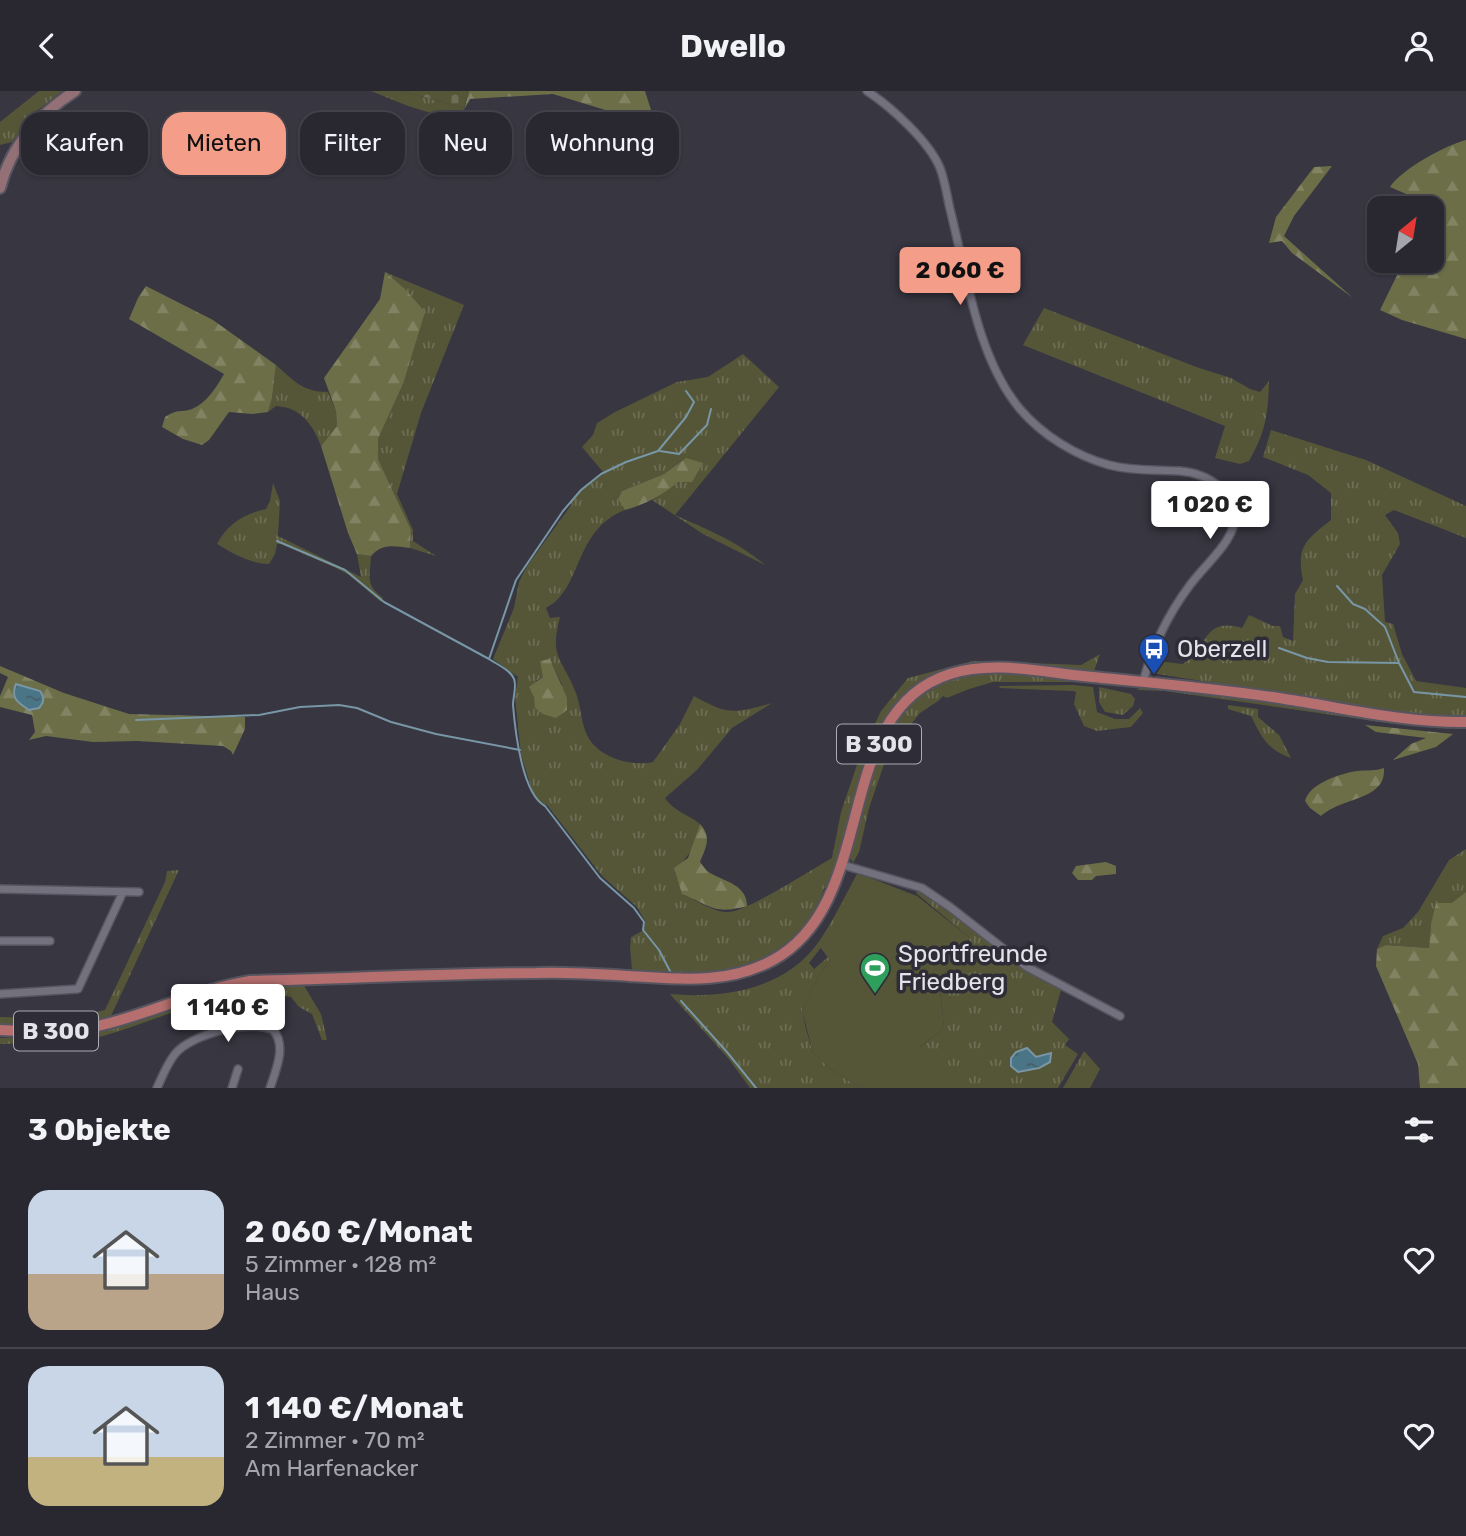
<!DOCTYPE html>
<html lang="de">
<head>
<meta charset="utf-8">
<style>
	:root { --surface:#292831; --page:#35343d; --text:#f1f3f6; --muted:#a5a6ab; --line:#45444d; --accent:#f49e89 }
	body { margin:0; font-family:Rubik,sans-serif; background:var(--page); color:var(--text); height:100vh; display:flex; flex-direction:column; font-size:26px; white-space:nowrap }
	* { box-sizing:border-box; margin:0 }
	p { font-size:23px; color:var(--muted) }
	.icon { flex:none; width:38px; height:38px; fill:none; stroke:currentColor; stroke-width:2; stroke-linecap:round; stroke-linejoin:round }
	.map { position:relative; height:997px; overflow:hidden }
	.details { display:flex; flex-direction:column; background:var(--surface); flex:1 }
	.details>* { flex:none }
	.banner { position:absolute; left:21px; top:21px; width:700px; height:63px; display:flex; gap:14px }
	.needle { width:46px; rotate:30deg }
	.fabs { position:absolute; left:1367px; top:105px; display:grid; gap:14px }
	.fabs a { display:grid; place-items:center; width:77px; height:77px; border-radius:14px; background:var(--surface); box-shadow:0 2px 5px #0004,0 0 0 2px var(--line); font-size:35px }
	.price { position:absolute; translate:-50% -60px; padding:0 16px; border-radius:7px; background:#fff; color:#222; font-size:23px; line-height:46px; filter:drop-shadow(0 2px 4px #0008) }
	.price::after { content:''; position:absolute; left:50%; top:42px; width:21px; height:16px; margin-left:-10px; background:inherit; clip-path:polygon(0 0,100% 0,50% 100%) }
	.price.current { background:var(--accent); color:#111 }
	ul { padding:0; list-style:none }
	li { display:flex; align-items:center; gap:21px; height:175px; padding:0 28px }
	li+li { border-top:2px solid var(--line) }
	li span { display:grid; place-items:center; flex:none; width:196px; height:140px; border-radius:21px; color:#555 }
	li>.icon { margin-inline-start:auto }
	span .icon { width:84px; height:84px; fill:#fffc; stroke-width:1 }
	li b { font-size:30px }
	h2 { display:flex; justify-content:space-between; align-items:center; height:84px; padding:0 28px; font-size:30px }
	.chip { padding:0 24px; border-radius:21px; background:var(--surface); box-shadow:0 2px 5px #0004,0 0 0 2px var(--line); font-size:24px; line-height:63px }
	.chip.current { background:var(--accent); color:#111 }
	header { display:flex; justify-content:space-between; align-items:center; height:91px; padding:0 28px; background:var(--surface); font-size:32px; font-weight:700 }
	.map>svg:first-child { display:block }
	.grass { fill:url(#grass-tufts); fill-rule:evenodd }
	.forest { fill:url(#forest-firs) }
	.cemetery { fill:url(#cemetery-stones) }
	.pitch { fill:#555638 }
	.water { fill:url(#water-ripples); stroke:#7896a5; stroke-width:2 }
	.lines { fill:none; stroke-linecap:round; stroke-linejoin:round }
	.stream { stroke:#7896a5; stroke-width:2 }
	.minor-casing { stroke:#56545f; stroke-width:10 }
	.secondary-casing { stroke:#56545f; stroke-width:14 }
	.primary-casing { stroke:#56545f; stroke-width:14 }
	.minor { stroke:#73717e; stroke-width:7 }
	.secondary { stroke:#937076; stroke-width:10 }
	.primary { stroke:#b46f6e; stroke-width:10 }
	.labels { text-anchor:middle; stroke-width:7; stroke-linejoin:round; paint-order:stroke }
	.shield { fill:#2d2c37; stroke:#adacb5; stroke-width:2 }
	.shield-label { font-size:23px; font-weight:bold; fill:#e4e3eb }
	.poi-label { font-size:24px; fill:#e4e3eb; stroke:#2d2c37; text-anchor:start }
</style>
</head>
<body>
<header><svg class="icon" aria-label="back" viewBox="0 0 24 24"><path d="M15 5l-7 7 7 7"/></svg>Dwello<svg class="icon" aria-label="person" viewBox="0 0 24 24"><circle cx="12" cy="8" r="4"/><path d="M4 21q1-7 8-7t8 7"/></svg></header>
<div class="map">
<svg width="1466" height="997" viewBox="0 0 1466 997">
	<defs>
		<pattern id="grass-tufts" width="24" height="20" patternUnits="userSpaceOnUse" patternTransform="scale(1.75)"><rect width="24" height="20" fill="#555638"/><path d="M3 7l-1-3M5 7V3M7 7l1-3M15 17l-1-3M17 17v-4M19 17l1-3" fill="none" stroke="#6d6e55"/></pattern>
		<pattern id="forest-firs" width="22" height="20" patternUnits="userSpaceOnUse" patternTransform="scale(1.75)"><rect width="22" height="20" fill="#6c6e48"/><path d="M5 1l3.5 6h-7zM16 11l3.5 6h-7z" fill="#818363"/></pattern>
		<pattern id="cemetery-stones" width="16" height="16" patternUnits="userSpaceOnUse" patternTransform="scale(1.75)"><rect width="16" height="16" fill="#555638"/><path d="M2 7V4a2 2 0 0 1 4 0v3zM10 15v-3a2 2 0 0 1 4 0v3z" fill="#6d6e55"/></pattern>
		<pattern id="water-ripples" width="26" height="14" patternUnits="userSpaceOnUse" patternTransform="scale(1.75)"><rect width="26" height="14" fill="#4a7587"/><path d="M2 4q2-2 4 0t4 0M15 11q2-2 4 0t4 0" fill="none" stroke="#475c66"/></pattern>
	</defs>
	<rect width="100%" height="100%" fill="#373641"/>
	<path class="grass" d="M39 0H62L33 23 12 51 0 54V31Z
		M371 0H402L464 17 461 31 408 15Z
		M385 181 464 214 421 322 397 403 413 439V450L436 465 410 457 411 439 378 368V348L403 293 404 197Z
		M1044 217 1199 277 1231 287 1250 298 1260 301 1269 290C1268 324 1266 340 1249 370L1240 373 1215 367 1225 335 1023 254Z
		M743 263 779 296 675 424C706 438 739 451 765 474L703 443 652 409 678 391 686 367 664 383 622 400 618 408 625 419C573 439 583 498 546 517L550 527 560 526C549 568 562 566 576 602 581 616 581 631 587 644 597 666 631 676 653 671L680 633 694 605C729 625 735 622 772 612L732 637 697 679 665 707C672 719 689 724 700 733L691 760 675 781 683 803C696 809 714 822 729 821 749 819 811 779 832 767L841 721 860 665 881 620 908 587 973 570 1081 574 1100 563 1094 580C1047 576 965 568 923 589 905 598 894 615 884 632L830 796 824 797C810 845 762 877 714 883 687 886 659 882 632 879L630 856 631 846 644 839 645 830 637 816 602 785 547 714 538 710 533 702 521 664 515 606 518 586 493 568 514 517 519 491 527 475 572 413 570 412 581 399 604 382 582 356 593 344 597 332 615 321 677 291 708 286ZM550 568 562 594 535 617 536 590 543 586Z
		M276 274C294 290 303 301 328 301L336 320 337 335 321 355C313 334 301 316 276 315L268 321 272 307Z
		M1271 339 1366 369 1466 415V447L1394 419 1385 424 1398 442 1400 453 1382 484 1385 531 1393 533 1402 563 1416 590 1466 597V626L1393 621 1152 582 1156 570 1183 573C1209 555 1203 526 1242 537L1249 524 1273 535H1280L1283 546 1293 550 1295 503 1303 489C1296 455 1306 449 1331 429V402L1308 384 1263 366Z
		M273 392 280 410 278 445 361 486 357 463 371 465C370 486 365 494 383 507L381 511 349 484 336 477 281 453H277L275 463 269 473C251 473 232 462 217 453 227 433 244 423 266 418L270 410Z
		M1000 581 1089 591H993L969 598 947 607 943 605 938 610 920 622 888 662 869 717 859 761 853 772 850 766C868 703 879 610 952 587 967 582 985 582 1000 581Z
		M1073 594 1093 596 1097 621 1115 628H1129L1140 617 1143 622 1131 636 1097 640 1084 635 1074 613 1076 601 1073 600 1000 597 999 595Z
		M1099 596 1131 603 1135 608 1133 615 1123 624 1105 621 1099 611Z
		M1140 597 1165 598 1466 635V638L1381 631 1165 600 1137 599Z
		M1228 614 1258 618V626L1279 644 1291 667C1267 658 1262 647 1251 625L1228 618Z
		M1466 758V801L1431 833 1429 857 1386 854 1377 858 1383 845 1403 837 1418 821 1449 769Z
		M179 779 110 927 93 931 0 935V926L67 928 105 919 165 791 167 780Z
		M857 783 860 784 823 854 809 872 814 878 828 866 830 869 818 886 802 919 806 938 813 962 833 980 861 997H750L728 967 670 903C724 908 787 898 820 849 834 828 845 805 857 783Z
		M919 798 937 808 1006 863 1061 899 1052 931 1069 948 1065 954 1078 963 1058 997H956L962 984 919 957 944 937 939 889 970 847 916 802Z
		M303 893 321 923 327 949H322L312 923 299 916 291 906C225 894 165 927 103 945 70 954 33 952 0 953V947L60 946 90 942 232 898Z
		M1084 960 1100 978 1090 997H1063Z"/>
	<path class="forest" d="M469 0H645L653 25 643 30 638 29 553 3 470 8 464 19Z
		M1466 49V248L1402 229 1380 219 1404 170H1432L1431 117 1434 115 1390 96C1402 78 1444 55 1466 49Z
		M1332 75 1294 125 1284 145 1353 207 1292 162 1282 150 1269 152 1276 126 1314 76Z
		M385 181 404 197 425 221 403 293 378 348V368L411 439 410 457C395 455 382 452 371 465L357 463 348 442 321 355 337 335 336 320 324 287 380 208Z
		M146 195 213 229 276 274 272 307 268 321 252 323 229 321 209 349 202 354 183 348 162 336 165 326C179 317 181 322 192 318 207 312 217 295 224 283L129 228 138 207Z
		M686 367 703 372 692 391H678C661 405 646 413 625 419L618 408 622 400 664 383Z
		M550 568 567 607V619L556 627 543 623 535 617 534 606 529 596 543 586 540 570Z
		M0 575 64 602 129 623 245 626V638L233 664 231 660 223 655 137 650 93 651 46 645 29 649 35 641 32 624 0 616V605L8 586 0 582Z
		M1365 634 1453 643 1436 656 1393 669 1411 653 1426 647 1376 641Z
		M1384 677C1386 710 1343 705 1321 725L1310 717 1305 710C1310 693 1335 685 1351 681 1362 678 1373 681 1384 677Z
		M700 733C712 746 706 756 700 771 703 775 707 781 712 783 726 791 747 794 747 815 713 824 712 815 682 803L674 777 688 767Z
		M1106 771 1116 775V783L1096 785 1092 789H1078L1072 782 1076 775Z
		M1466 801V997H1420L1418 973 1376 875 1377 858 1386 854 1429 857 1431 833 1436 812H1452Z"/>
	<path class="cemetery" d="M402 0H469L464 17Z"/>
	<path class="pitch" d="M860 783 917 805 970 847 939 889 944 937 920 956 963 984 956 997H861L833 980 813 962 802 919 818 886 830 869 820 856Z"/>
	<path class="water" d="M16 593 40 600C45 607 44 611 39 617L29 619C18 612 10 607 16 593Z
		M1027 957 1036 966 1051 962 1050 971 1039 977 1018 981 1011 975V967L1016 961Z"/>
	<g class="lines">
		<path class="stream" d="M660 360 679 363 707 334 711 318
			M277 450 345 479 384 511 489 568
			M1337 495 1353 513 1365 518 1385 536 1399 572
			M1279 557 1307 567 1328 571 1399 572 1414 601 1466 606
			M136 629 259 624 300 616 339 614 357 617 391 631 436 643 520 659
			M671 882 659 859 643 839 644 831 634 817 600 787 545 715C522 703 515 639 513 614 513 606 517 595 514 588 511 579 496 573 489 568L516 489 563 420 581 399 601 383 626 371 658 360 686 326 694 311 686 300
			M681 910 727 961 756 997"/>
		<g class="minor-casing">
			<path id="minor" d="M867 0C890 15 929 50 940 77 945 90 947 105 950 118 966 181 977 267 1020 318 1042 344 1076 365 1109 374 1163 388 1202 362 1238 417 1233 454 1211 466 1190 494 1169 522 1152 557 1143 591
				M843 774 922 797 950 816 1027 876 1120 925
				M0 798 139 801
				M0 850H50
				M0 903 78 898 123 801
				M157 997C162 986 167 973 175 963 191 943 250 928 273 939 287 954 276 979 270 997
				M232 997 238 978"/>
		</g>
		<g class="secondary-casing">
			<path id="secondary" d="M0 97C11 54 38 24 75 0"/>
		</g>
		<g class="primary-casing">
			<path id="primary" d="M0 939C30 940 63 943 93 936 147 925 194 899 250 890 346 888 441 882 537 882 568 881 598 883 629 885 678 888 727 894 773 869 881 810 830 621 950 583 992 569 1041 581 1083 585 1150 592 1218 597 1285 608 1344 617 1406 632 1466 631"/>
		</g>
		<use href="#minor" class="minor"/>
		<use href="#secondary" class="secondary"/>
		<use href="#primary" class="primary"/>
	</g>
	<defs>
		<g id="bus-pin" transform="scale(1.575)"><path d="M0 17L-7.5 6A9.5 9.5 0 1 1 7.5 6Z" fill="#1a4fb4" stroke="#2d2c37"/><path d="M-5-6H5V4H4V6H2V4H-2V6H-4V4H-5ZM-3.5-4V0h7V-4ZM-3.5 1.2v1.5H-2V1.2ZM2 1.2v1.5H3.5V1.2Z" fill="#fff"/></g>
		<g id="stadium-pin" transform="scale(1.575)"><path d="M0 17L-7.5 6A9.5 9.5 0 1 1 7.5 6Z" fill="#2e9e5b" stroke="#2d2c37"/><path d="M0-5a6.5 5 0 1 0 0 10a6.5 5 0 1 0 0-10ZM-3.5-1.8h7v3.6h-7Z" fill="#fff"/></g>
	</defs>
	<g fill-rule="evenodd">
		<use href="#bus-pin" x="1154" y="558"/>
		<use href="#stadium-pin" x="875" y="877"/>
	</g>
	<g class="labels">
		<g class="shield">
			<rect x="837" y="633.5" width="84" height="39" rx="5"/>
			<rect x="14" y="920.5" width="84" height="39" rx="5"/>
		</g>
		<g class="shield-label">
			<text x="879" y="661">B 300</text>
			<text x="56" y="948">B 300</text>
		</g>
		<g class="poi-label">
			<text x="1177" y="566">Oberzell</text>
			<text x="898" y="871">Sportfreunde<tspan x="898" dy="28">Friedberg</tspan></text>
		</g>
	</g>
</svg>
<div class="fabs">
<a><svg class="needle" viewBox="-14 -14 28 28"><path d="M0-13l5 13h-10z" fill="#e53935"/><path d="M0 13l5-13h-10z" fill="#a5a6ab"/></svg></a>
</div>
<b class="price current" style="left:960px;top:216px">2 060 €</b>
<b class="price" style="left:1210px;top:450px">1 020 €</b>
<b class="price" style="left:228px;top:953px">1 140 €</b>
<div class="banner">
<a class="chip">Kaufen</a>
<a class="chip current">Mieten</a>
<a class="chip">Filter</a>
<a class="chip">Neu</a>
<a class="chip">Wohnung</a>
</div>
</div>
<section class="details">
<h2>3 Objekte<svg class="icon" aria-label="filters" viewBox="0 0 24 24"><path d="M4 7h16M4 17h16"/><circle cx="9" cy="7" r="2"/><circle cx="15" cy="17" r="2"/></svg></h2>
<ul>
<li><span style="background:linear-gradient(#c9d6e8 60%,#b9a48a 0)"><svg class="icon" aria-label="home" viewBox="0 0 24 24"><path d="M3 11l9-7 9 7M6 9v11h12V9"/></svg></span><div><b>2 060 €/Monat</b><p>5 Zimmer · 128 m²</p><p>Haus</p></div><svg class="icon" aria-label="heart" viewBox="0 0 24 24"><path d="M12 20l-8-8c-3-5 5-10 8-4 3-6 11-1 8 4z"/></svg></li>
<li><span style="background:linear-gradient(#c9d6e8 65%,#c2b280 0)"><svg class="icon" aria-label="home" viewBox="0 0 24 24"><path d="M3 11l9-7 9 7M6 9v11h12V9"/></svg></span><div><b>1 140 €/Monat</b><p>2 Zimmer · 70 m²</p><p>Am Harfenacker</p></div><svg class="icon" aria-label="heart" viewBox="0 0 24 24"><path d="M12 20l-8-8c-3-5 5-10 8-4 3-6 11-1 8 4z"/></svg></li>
</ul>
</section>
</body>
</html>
